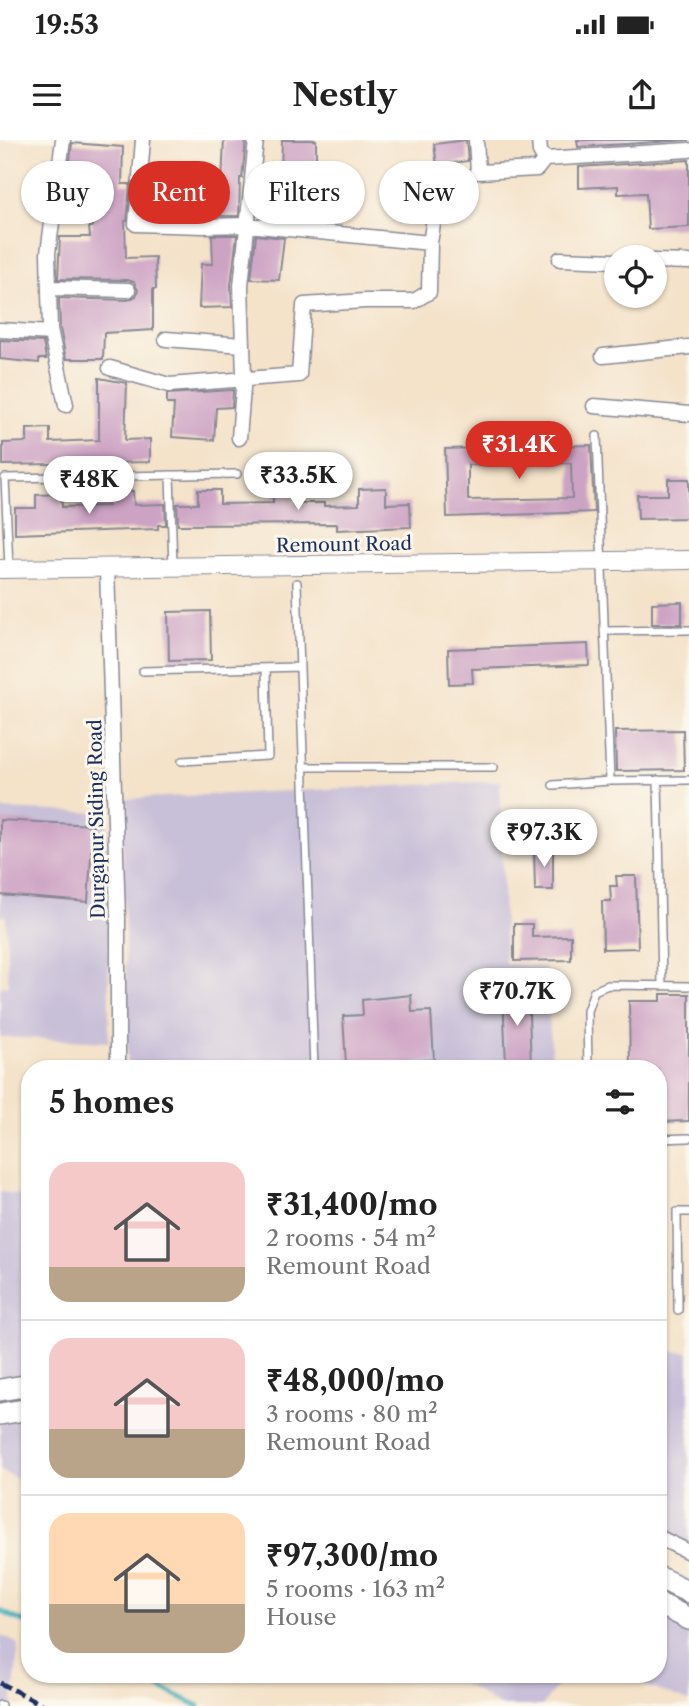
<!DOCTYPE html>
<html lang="en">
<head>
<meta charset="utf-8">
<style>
	:root { --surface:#fff; --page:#f2f2f2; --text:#222; --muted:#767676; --line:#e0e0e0; --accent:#d93025 }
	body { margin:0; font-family:"Libre Caslon Text",serif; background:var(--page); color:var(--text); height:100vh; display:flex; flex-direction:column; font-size:26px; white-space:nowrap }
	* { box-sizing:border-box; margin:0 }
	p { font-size:23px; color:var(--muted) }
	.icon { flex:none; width:38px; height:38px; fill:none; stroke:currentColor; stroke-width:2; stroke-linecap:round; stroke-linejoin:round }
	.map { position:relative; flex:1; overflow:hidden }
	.details { position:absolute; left:21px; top:920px; width:646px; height:623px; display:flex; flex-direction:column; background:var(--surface); border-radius:28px; box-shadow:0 2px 5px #0004 }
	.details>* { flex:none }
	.top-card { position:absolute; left:21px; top:21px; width:648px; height:63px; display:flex; gap:14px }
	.buttons { position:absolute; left:604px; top:105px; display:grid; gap:14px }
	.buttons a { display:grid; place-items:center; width:63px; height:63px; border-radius:50%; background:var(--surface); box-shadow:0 2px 5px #0004; font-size:35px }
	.price { position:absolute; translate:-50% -60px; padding:0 16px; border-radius:24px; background:#fff; color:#222; font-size:23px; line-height:46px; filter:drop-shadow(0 2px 4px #0008) }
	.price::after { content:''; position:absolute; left:50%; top:42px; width:21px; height:16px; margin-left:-10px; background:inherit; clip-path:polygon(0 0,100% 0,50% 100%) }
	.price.on { background:var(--accent); color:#fff }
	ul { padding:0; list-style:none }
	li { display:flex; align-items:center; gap:21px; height:175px; padding:0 28px }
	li+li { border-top:2px solid var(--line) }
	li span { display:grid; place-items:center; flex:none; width:196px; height:140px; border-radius:21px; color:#555 }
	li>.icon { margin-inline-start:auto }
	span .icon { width:84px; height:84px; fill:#fffc; stroke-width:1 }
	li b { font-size:30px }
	h2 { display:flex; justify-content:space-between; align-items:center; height:84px; padding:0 28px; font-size:30px }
	.chip { padding:0 24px; border-radius:32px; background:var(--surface); box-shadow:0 2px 5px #0004; font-size:24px; line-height:63px }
	.chip.on { background:var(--accent); color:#fff }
	.status { display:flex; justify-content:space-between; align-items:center; height:49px; padding:0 35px; background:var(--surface); direction:ltr }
	.status svg { height:19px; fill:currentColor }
	header { display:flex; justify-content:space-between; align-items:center; height:91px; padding:0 28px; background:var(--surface); font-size:32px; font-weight:700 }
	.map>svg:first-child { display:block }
	.industrial { fill:#c8bfd8 }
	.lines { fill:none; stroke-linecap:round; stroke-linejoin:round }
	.stream { stroke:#3cacb8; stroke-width:5 }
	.building { fill:#cda3c4; fill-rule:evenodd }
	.service-casing { stroke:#888894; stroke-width:10 }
	.minor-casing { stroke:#888894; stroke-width:17 }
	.tertiary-casing { stroke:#888894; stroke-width:20 }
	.secondary-casing { stroke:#888894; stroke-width:24 }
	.service { stroke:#fff; stroke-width:7 }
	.minor { stroke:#fff; stroke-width:14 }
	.tertiary { stroke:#fff; stroke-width:18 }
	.secondary { stroke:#fff; stroke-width:21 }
	.rail { stroke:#1b2f5e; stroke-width:5; stroke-dasharray:10 5; stroke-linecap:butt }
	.labels { text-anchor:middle; stroke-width:6; stroke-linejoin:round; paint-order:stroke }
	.street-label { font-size:19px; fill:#1b2f5e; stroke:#fbf7ec }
</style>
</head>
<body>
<div class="status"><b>19:53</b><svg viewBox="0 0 49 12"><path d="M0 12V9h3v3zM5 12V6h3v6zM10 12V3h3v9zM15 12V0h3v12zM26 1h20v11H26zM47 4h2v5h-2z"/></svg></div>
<header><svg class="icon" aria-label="menu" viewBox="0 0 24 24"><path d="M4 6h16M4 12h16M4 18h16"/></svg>Nestly<svg class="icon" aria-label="share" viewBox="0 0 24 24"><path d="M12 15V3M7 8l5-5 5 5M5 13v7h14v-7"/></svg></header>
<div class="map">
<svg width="689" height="1566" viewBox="0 0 689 1566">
	<rect width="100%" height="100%" fill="#fbf7ec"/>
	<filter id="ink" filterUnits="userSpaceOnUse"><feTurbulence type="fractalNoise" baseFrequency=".0143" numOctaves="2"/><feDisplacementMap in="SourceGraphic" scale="14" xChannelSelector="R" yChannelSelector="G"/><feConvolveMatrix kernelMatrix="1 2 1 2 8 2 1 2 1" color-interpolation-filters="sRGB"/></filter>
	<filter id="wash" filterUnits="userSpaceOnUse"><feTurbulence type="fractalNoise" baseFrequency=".00686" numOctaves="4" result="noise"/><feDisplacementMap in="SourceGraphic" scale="28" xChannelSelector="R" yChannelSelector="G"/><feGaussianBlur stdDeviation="1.57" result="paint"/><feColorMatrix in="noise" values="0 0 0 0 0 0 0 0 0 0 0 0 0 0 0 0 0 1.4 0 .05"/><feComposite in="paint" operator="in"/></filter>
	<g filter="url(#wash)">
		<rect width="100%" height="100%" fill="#f4e2c9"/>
		<path class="industrial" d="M500 641 505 823 545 827 553 929H128L122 659Z
			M0 669 108 673 109 902 0 897V847L8 845 6 776H0Z
			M0 1052 30 1056V1346L0 1330Z
			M658 1211 689 1212V1413L658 1396Z
			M658 1428 689 1439V1562L618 1535H658Z
			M0 1495 19 1504 12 1566H0Z
			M451 1535H565L542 1566H499Z"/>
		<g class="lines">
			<path class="stream" d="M0 1471 30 1485
				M134 1535 199 1566"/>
		</g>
		<g id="blocks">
			<path class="building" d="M224 0H246L242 38H240L239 76 146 75 149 44 222 42Z
				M282 0H316V34L281 33Z
				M466 0 468 21 437 25 434 4Z
				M577 0H689L578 7Z
				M72 3 123 7 122 44H130L127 81H125L126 118 155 117 156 149H153V190L104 193 103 219H66L60 188 59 158 128 160 136 156 138 150 134 142 128 140 58 139 60 97H90L89 87H92L93 41 68 39Z
				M689 20V87L648 89 646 53 618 54V46L579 48V27Z
				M212 95H237L231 145 232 167 199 168 201 124H213Z
				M256 95 284 98 279 140 251 139Z
				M0 200 43 202 46 219H39V223L0 219Z
				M99 238 127 243 125 300 150 299V322L3 325V303L27 302V289L50 288V302L99 300Z
				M233 250 232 267 216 268 214 300 172 297 174 264H167V254Z
				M591 305 594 372 447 377 445 309ZM571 323 572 358 468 360V325Z
				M668 339H689V378L638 379 637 355H668Z
				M386 348V364L410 363 411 387 337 390V384L178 385 177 364H198V350H220V364L273 363V350H293V363H324V366L359 365V349Z
				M107 351H133L134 365 165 364 166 385H158V389L15 394V368H36V355L61 354 62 367 108 366Z
				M682 462V484H652V463Z
				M210 471 211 520 169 521 168 472Z
				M588 504 589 525 472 529 473 543 449 544 448 509Z
				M683 590 684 630 616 631 615 591Z
				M0 680 93 685 88 762 0 755Z
				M553 708V750H535L534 709Z
				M616 736H636L638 808 603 809 602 761H611L610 746H617Z
				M514 784H532V797L571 796V820L514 821Z
				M528 851 531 925 506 926 503 852Z
				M661 854H689V981L658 982V929H630L629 861H661Z
				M411 855 412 872 431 871 434 920 415 921V929H367L366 924H346L343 876 363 875 362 860Z"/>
		</g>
	</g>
	<g filter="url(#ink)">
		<use href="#blocks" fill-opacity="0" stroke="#888894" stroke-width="2"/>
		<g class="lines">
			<g class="service-casing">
				<path id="service" d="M597 296 610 641
					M170 335 173 426
					M9 427 5 338 237 334
					M297 443 314 929
					M604 491 689 490
					M143 531 300 527
					M182 621 268 616 266 528
					M303 627H494
					M658 640 662 846
					M553 645 610 641 689 640
					M588 929 587 871 594 851 608 845 689 846
					M658 999 689 998
					M678 1170 677 1072H689
					M0 1565H1"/>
			</g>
			<g class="minor-casing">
				<path id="minor" d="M63 0 48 113 50 189 66 265
					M143 0 136 84 203 86 248 85 430 103
					M476 0 478 32 537 29 545 19 689 10
					M539 0 540 12 545 19
					M560 119 616 121
					M654 121 689 122
					M49 148 128 150
					M0 190 51 193
					M166 199 243 205
					M603 216 689 207
					M110 228 169 245 299 235 304 165 365 161H414L429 152 430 103 437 60
					M594 266 689 274
					M239 298 244 236 241 146 256 0
					M107 428 118 778V929
					M658 1397 689 1412"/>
			</g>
			<g class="tertiary-casing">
				<path id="tertiary" d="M0 429 689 420"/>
			</g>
			<g class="secondary-casing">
				<path id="secondary" d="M0 1250 30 1245
					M0 1274 30 1269
					M658 1437 689 1452
					M658 1463 689 1479"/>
			</g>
			<use href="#service" class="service"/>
			<use href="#minor" class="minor"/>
			<use href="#tertiary" class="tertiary"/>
			<use href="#secondary" class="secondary"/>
			<path class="rail" d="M0 1543 45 1566"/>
		</g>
	</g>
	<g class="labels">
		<g class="street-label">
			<text transform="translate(344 404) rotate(-1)" y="7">Remount Road</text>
			<text transform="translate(96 679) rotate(-91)" y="7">Durgapur Siding Road</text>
		</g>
	</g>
</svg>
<div class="buttons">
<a><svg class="icon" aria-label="locate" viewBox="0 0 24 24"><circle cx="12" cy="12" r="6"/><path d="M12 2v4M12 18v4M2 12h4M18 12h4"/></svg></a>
</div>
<b class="price on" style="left:519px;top:341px">₹31.4K</b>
<b class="price" style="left:298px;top:372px">₹33.5K</b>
<b class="price" style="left:89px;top:376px">₹48K</b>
<b class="price" style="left:544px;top:729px">₹97.3K</b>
<b class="price" style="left:517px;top:888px">₹70.7K</b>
<div class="top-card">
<a class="chip">Buy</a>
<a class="chip on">Rent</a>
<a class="chip">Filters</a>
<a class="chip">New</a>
</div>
<section class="details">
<h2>5 homes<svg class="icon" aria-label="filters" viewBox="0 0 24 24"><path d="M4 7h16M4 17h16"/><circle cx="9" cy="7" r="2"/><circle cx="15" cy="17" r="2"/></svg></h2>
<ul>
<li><span style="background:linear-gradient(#f6c9c9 75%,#b9a48a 0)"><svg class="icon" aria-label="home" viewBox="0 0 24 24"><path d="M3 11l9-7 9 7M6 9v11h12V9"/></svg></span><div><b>₹31,400/mo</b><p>2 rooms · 54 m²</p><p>Remount Road</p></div></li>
<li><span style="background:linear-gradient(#f6c9c9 65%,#b9a48a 0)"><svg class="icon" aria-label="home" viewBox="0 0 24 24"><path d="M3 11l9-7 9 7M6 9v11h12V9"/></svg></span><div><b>₹48,000/mo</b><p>3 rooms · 80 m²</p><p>Remount Road</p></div></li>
<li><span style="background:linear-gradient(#ffd9b3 65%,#b9a48a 0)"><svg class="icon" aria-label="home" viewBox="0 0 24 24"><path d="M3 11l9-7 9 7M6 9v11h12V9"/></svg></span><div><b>₹97,300/mo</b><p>5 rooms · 163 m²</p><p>House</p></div></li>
</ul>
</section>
</div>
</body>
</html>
